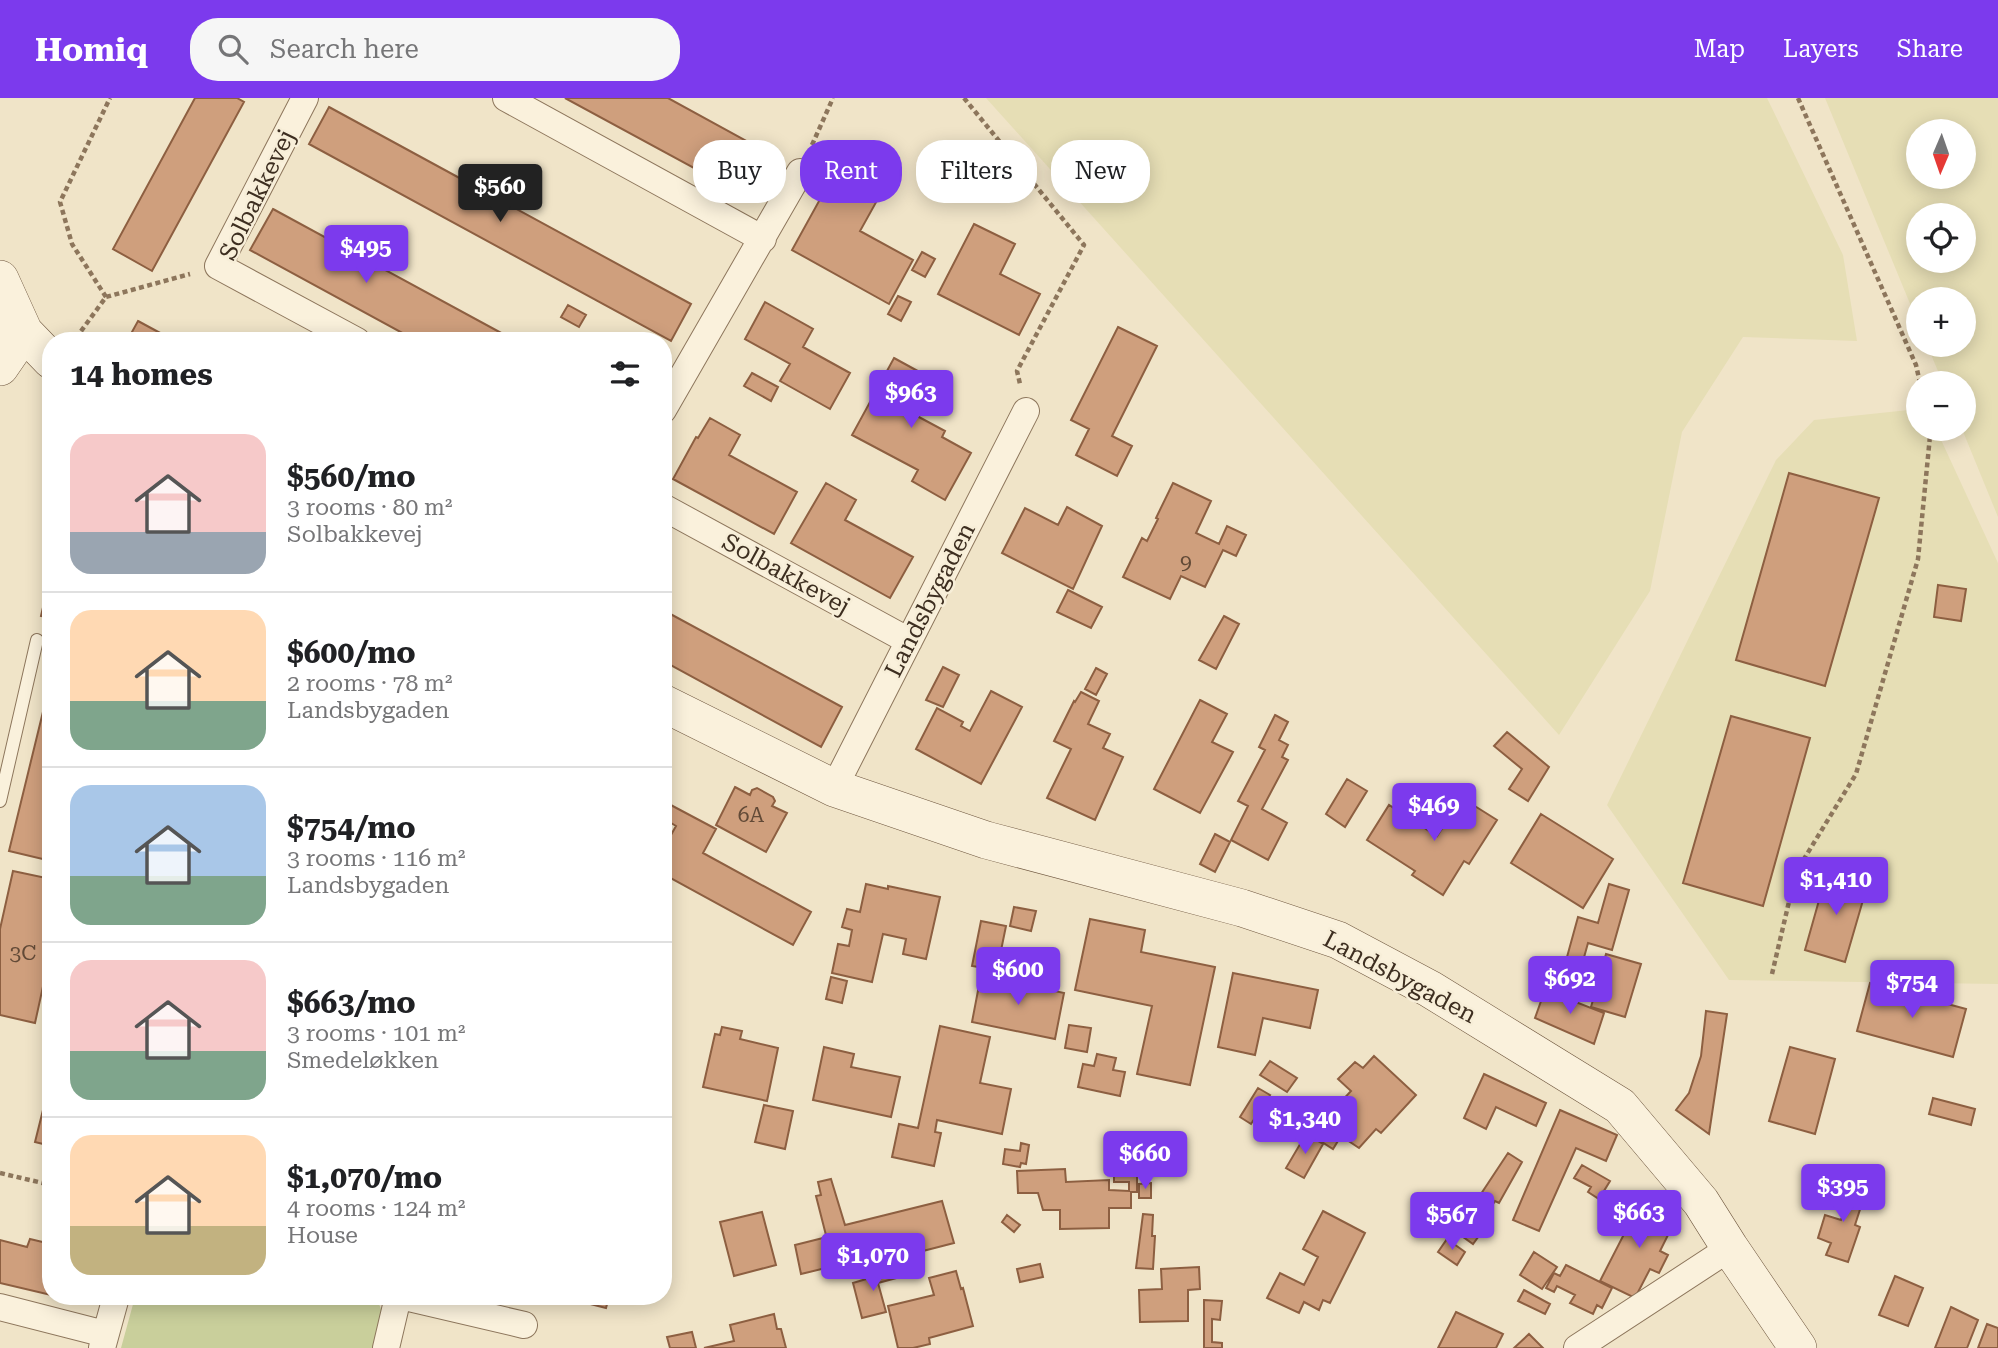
<!DOCTYPE html>
<html lang="en">
<head>
<meta charset="utf-8">
<style>
	:root { --surface:#fff; --page:#f6f6f6; --text:#202124; --muted:#757577; --line:#e0e0e0; --accent:#7c3aed }
	body { margin:0; font-family:"Roboto Serif",serif; background:var(--page); color:var(--text); height:100vh; display:flex; flex-direction:column; font-size:26px; white-space:nowrap }
	* { box-sizing:border-box; margin:0 }
	p { font-size:23px; color:var(--muted) }
	.icon { flex:none; width:38px; height:38px; fill:none; stroke:currentColor; stroke-width:2; stroke-linecap:round; stroke-linejoin:round }
	.map { position:relative; flex:1; overflow:hidden }
	.side { position:absolute; left:42px; top:234px; width:630px; height:973px; display:flex; flex-direction:column; background:var(--surface); border-radius:28px; box-shadow:0 4px 18px #0003 }
	.side>* { flex:none }
	.top-card { position:absolute; left:693px; top:42px; width:665px; height:63px; display:flex; gap:14px }
	.needle { width:46px; rotate:182deg }
	.fabs { position:absolute; left:1906px; top:21px; display:grid; gap:14px }
	.fabs a { display:grid; place-items:center; width:70px; height:70px; border-radius:50%; background:var(--surface); box-shadow:0 4px 18px #0003; font-size:35px }
	.price { position:absolute; translate:-50% -60px; padding:0 16px; border-radius:7px; background:var(--accent); color:#fff; font-size:23px; line-height:46px; filter:drop-shadow(0 2px 4px #0008) }
	.price::after { content:''; position:absolute; left:50%; top:42px; width:21px; height:16px; margin-left:-10px; background:inherit; clip-path:polygon(0 0,100% 0,50% 100%) }
	.price.active { background:#222; color:#fff }
	ul { padding:0; list-style:none }
	li { display:flex; align-items:center; gap:21px; height:175px; padding:0 28px }
	li+li { border-top:2px solid var(--line) }
	li span { display:grid; place-items:center; flex:none; width:196px; height:140px; border-radius:21px; color:#555 }
	li>.icon { margin-inline-start:auto }
	span .icon { width:84px; height:84px; fill:#fffc; stroke-width:1 }
	li b { font-size:30px }
	h2 { display:flex; justify-content:space-between; align-items:center; height:84px; padding:0 28px; font-size:30px }
	.chip { padding:0 24px; border-radius:28px; background:var(--surface); box-shadow:0 4px 18px #0003; font-size:24px; line-height:63px }
	.chip.active { background:var(--accent); color:#fff }
	header { display:flex; align-items:center; gap:42px; box-sizing:border-box; height:98px; padding:0 35px; background:var(--accent); color:#fff }
	header strong { font-size:33px }
	nav { display:flex; gap:38px; margin-inline-start:auto; font-size:24px }
	.search { width:490px; height:63px; background:var(--page); display:flex; align-items:center; gap:18px; box-sizing:border-box; padding:0 24px; border-radius:28px; color:var(--muted); font-size:26px }
	.map>svg:first-child { display:block }
	.farmland { fill:#e6deb5; fill-rule:evenodd }
	.green { fill:#c9cf9b }
	.building { fill:#cf9f7d; stroke:#8d5f41; stroke-width:2 }
	.lines { fill:none; stroke-linecap:round; stroke-linejoin:round }
	.lane-casing { stroke:#8d765c; stroke-width:14 }
	.street-casing { stroke:#8d765c; stroke-width:28 }
	.secondary-casing { stroke:#6f573f; stroke-width:38 }
	.path { stroke:#8d765c; stroke-width:4.5; stroke-dasharray:5 3.5; stroke-linecap:butt }
	.lane { stroke:#faf1dc; stroke-width:12 }
	.street { stroke:#faf1dc; stroke-width:26 }
	.secondary { stroke:#faf1dc; stroke-width:37 }
	.labels { text-anchor:middle; stroke-width:5; stroke-linejoin:round; paint-order:stroke }
	.number-label { font-size:21px; fill:#624a37 }
	.street-label { font-size:24px; fill:#3d2e20; stroke:#f7eed8 }
</style>
</head>
<body>
<header>
<strong>Homiq</strong>
<div class="search"><svg class="icon" aria-label="search" viewBox="0 0 24 24"><circle cx="10" cy="10" r="6"/><path d="M15 15l6 6"/></svg>Search here</div>
<nav><a>Map</a><a>Layers</a><a>Share</a></nav>
</header>
<div class="map">
<svg width="1998" height="1250" viewBox="0 0 1998 1250">
	<rect width="100%" height="100%" fill="#f0e4c8"/>
	<path class="farmland" d="M986 0H1767L1843 157 1857 243 1743 239 1682 334 1650 493 1559 637Z
		M1825 0H1998V419L1962 331H1964V285H1943L1927 247H1964V201H1918V225ZM1918 33H1964V79H1918ZM1918 117H1964V163H1918Z
		M1918 311V331H1936L1998 465V886L1729 882 1607 707 1776 362 1814 322Z"/>
	<path class="green" d="M135 1199H371C390 1209 379 1233 375 1250H121Z"/>
	<path class="building" d="M195 0H237L244 4 152 173 113 151Z
		M565 0H668L774 58 751 101Z
		M329 9 691 206 671 243 309 46Z
		M840 65 884 90 860 133 913 162 889 206 792 152Z
		M273 111 516 243H417L250 152Z
		M974 126 1015 146 1000 176 1040 196 1019 237 938 196Z
		M922 154 935 161 925 179 912 172Z
		M898 198 911 204 901 223 888 216Z
		M765 204 813 231 803 249 850 275 830 311 780 283 790 266 745 241Z
		M568 207 586 217 579 229 561 219Z
		M138 223 175 243H127Z
		M1118 229 1157 248 1112 338 1132 348 1117 378 1076 357 1089 331 1071 322Z
		M894 260 936 283 917 318 945 333 942 339 971 355 945 402 912 383 918 372 852 337Z
		M752 275 778 289 771 303 744 288Z
		M710 320 740 337 729 357 797 394 774 436 673 381 696 339 698 340Z
		M1789 375 1879 400 1825 588 1736 562Z
		M826 385 856 402 845 422 913 459 890 500 791 445Z
		M1173 385 1211 403 1196 435 1219 446 1227 428 1246 437 1236 458 1223 452 1205 489 1181 478 1170 501 1123 479 1142 440 1147 443 1158 421 1156 420Z
		M1067 409 1102 428 1073 491 1002 455 1025 410 1058 427Z
		M51 475V520L41 518Z
		M1938 487 1966 491 1961 523 1934 519Z
		M1068 492 1102 509 1091 530 1057 514Z
		M663 512 842 609 821 649 663 563Z
		M1224 518 1239 526 1216 571 1199 562Z
		M943 569 959 577 943 609 926 602Z
		M1096 570 1107 576 1096 597 1085 591Z
		M51 581V763L9 753Z
		M991 593 1022 609 981 686 916 651 937 610 963 624 961 628 970 633Z
		M1081 594 1099 603 1088 626 1110 636 1103 650 1123 659 1095 722 1047 700 1071 651 1054 643 1074 603 1075 604Z
		M1200 602 1227 616 1212 644 1233 654 1200 715 1154 691Z
		M1275 617 1288 624 1279 642 1288 647 1282 659 1288 662 1262 711 1287 725 1268 762 1231 742 1248 708 1238 703 1265 652 1259 649Z
		M1731 618 1810 640 1763 808 1683 785Z
		M1507 634 1549 669 1528 703 1509 691 1522 671 1494 648Z
		M1347 681 1367 693 1345 729 1326 716Z
		M735 689 750 697 752 692 757 690 773 699 775 703 772 708 787 715 766 754 716 727Z
		M1462 700 1497 722 1469 766 1464 763 1443 797 1412 777 1415 773 1367 742 1389 707 1437 738Z
		M667 705 716 731 703 755 811 814 793 847 663 776V751L676 728 663 720V711Z
		M1541 716 1613 761 1583 810 1511 765Z
		M1215 736 1230 744 1215 774 1200 766Z
		M13 773 51 781V852L35 925 0 917V831Z
		M1827 774 1868 785 1845 864 1805 852Z
		M866 786 888 791V788L940 799 926 861 903 856 906 841 883 836 872 884 832 875 838 846 849 848 852 832 842 829 847 811 860 814Z
		M1609 786 1629 792 1612 852 1588 845 1583 863 1567 859 1578 819 1598 825Z
		M1014 809 1036 813 1031 833 1010 828Z
		M1090 821 1145 832 1141 854 1215 869 1190 987 1137 976 1152 908 1075 892Z
		M981 823 1006 828 997 872 972 868Z
		M1606 856 1641 866 1625 919 1591 909Z
		M1233 875 1318 892 1310 930 1263 920 1255 957 1218 949Z
		M981 877 1064 895 1055 941 972 924Z
		M831 879 847 883 842 905 826 901Z
		M1870 885 1966 911 1953 959 1857 933Z
		M1545 892 1604 915 1594 946 1535 920Z
		M1706 913 1727 916 1709 1036 1676 1012 1689 995 1701 958Z
		M1069 927 1091 930 1087 954 1065 950Z
		M940 928 990 939 980 985 1011 991 1002 1036 937 1022 935 1034 941 1035 934 1068 892 1059 899 1026 918 1030Z
		M722 929 742 933 740 941 778 950 767 1003 703 989 715 936 720 937Z
		M824 949 854 956 851 969 900 979 891 1019 813 1002Z
		M1790 949 1835 961 1815 1036 1769 1023Z
		M1097 956 1116 960 1113 972 1125 974 1120 998 1078 989 1083 966 1094 968Z
		M1374 958 1416 997 1381 1035 1376 1031 1359 1050 1341 1038 1333 1051 1300 1030 1314 1010 1327 1019 1351 993 1338 981 1355 964 1363 970Z
		M1270 963 1297 980 1287 994 1260 977Z
		M1484 976 1546 1005 1536 1028 1496 1009 1486 1031 1464 1020Z
		M50 984 51 985V1048L35 1044Z
		M1258 990 1270 997 1251 1026 1240 1019Z
		M1933 1000 1975 1011 1971 1027 1929 1016Z
		M764 1007 793 1013 785 1051 755 1044Z
		M1560 1012 1617 1037 1606 1063 1576 1050 1539 1133 1513 1122Z
		M1306 1036 1323 1046 1304 1080 1286 1070Z
		M1021 1045 1029 1047 1026 1066 1021 1065 1020 1069 1003 1066 1005 1051 1020 1053Z
		M1508 1055 1522 1064 1499 1105 1495 1103 1477 1132 1481 1135 1473 1146 1434 1118 1443 1105 1465 1120Z
		M1582 1067 1610 1083 1599 1101 1588 1094 1591 1089 1574 1080Z
		M1065 1071 1066 1084 1109 1082V1092L1129 1093V1084H1114V1074H1137V1094H1131V1110H1109V1130L1060 1131V1112H1043L1038 1095H1018L1017 1073Z
		M831 1081 845 1127 942 1103 954 1145 853 1171 846 1144 829 1149 816 1098 821 1097 818 1084Z
		M1151 1085V1100H1139V1086Z
		M1838 1085 1866 1093 1855 1127 1860 1129 1848 1164 1826 1157 1831 1145 1818 1140 1825 1117 1841 1122 1848 1102 1834 1098Z
		M1641 1103 1676 1121 1660 1153 1668 1157 1659 1175 1650 1171 1635 1200 1600 1183Z
		M1323 1113 1365 1135 1330 1205 1323 1202 1319 1212 1304 1204 1299 1215 1267 1200 1280 1175 1304 1187 1318 1159 1303 1151Z
		M762 1114 776 1167 734 1178 720 1124Z
		M1143 1116 1153 1117 1152 1138H1155L1153 1171 1136 1170Z
		M1007 1117 1020 1127 1014 1134 1002 1124Z
		M827 1139 834 1168 801 1176 795 1147Z
		M30 1141 51 1146V1197L0 1185V1142L27 1149Z
		M1447 1141 1465 1154 1457 1167 1438 1154Z
		M1534 1154 1557 1169 1542 1191 1520 1177Z
		M1040 1166 1043 1179 1020 1184 1017 1171Z
		M1566 1167 1612 1190 1602 1210 1597 1207 1593 1216 1570 1205 1575 1197 1557 1188 1554 1194 1546 1190 1554 1175 1560 1178Z
		M1199 1169 1200 1191 1188 1192V1223L1140 1224 1139 1192 1162 1191 1161 1171Z
		M903 1170 904 1178 878 1185 886 1214 862 1220 853 1185Z
		M956 1173 961 1191 963 1190 973 1228 929 1240 930 1246 913 1250H898L888 1208 934 1197 929 1180Z
		M1895 1178 1923 1190 1908 1228 1879 1217Z
		M1524 1192 1550 1206 1545 1216 1518 1203Z
		M59 1199H82L81 1204Z
		M563 1199H609L606 1210Z
		M1204 1202 1222 1203 1220 1222 1212 1221V1244L1222 1245V1250H1204Z
		M1951 1209 1978 1222 1967 1250H1935Z
		M1456 1214 1503 1236 1496 1250H1438Z
		M774 1216 777 1231H781L786 1250H704L734 1243 730 1227Z
		M1987 1226 1998 1230V1250H1978Z
		M692 1234 696 1250H670L667 1239Z
		M1529 1236 1543 1250H1514Z"/>
	<g class="lines">
		<g class="lane-casing">
			<path id="lane" d="M0 703 37 542"/>
		</g>
		<g class="street-casing">
			<path id="street" d="M305 0 218 168 357 243
				M506 0 763 141
				M663 312 800 74
				M663 409 909 543
				M834 690 1026 313
				M405 1199 524 1227
				M0 1209 105 1236
				M102 1250 116 1199
				M386 1250 398 1199
				M1577 1250 1730 1150"/>
		</g>
		<g class="secondary-casing">
			<path id="secondary" d="M0 181 24 234
				M0 218 24 234 51 262
				M0 269 24 234
				M663 605 834 690 986 742 1242 810 1338 842 1430 891 1620 1008 1701 1104 1730 1150 1798 1250"/>
		</g>
		<path class="path" d="M964 0 1084 147 1017 273 1020 286
			M1798 0 1916 267 1920 285
			M812 47 833 0
			M106 199 72 146 60 104 110 0
			M76 240 106 199 190 176
			M1772 876 1796 774 1856 676 1918 461 1930 338 1928 331
			M0 1075 51 1087"/>
		<use href="#lane" class="lane"/>
		<use href="#street" class="street"/>
		<use href="#secondary" class="secondary"/>
	</g>
	<g class="labels">
		<g class="number-label">
			<text x="1186" y="471">9</text>
			<text x="751" y="724">6A</text>
			<text x="23" y="862">3C</text>
		</g>
		<g class="street-label">
			<text transform="translate(257 97) rotate(-64)" y="8">Solbakkevej</text>
			<text transform="translate(786 476) rotate(29)" y="8">Solbakkevej</text>
			<text transform="translate(930 502) rotate(-63)" y="8">Landsbygaden</text>
			<text transform="translate(1400 879) rotate(28)" y="8">Landsbygaden</text>
		</g>
	</g>
</svg>
<div class="fabs">
<a><svg class="needle" viewBox="-14 -14 28 28"><path d="M0-13l5 13h-10z" fill="#e53935"/><path d="M0 13l5-13h-10z" fill="#757577"/></svg></a>
<a><svg class="icon" aria-label="locate" viewBox="0 0 24 24"><circle cx="12" cy="12" r="6"/><path d="M12 2v4M12 18v4M2 12h4M18 12h4"/></svg></a>
<a>+</a>
<a>−</a>
</div>
<b class="price active" style="left:500px;top:126px">$560</b>
<b class="price" style="left:366px;top:187px">$495</b>
<b class="price" style="left:911px;top:332px">$963</b>
<b class="price" style="left:1434px;top:745px">$469</b>
<b class="price" style="left:1836px;top:819px">$1,410</b>
<b class="price" style="left:1018px;top:909px">$600</b>
<b class="price" style="left:1570px;top:918px">$692</b>
<b class="price" style="left:1912px;top:922px">$754</b>
<b class="price" style="left:1305px;top:1058px">$1,340</b>
<b class="price" style="left:1145px;top:1093px">$660</b>
<b class="price" style="left:1843px;top:1126px">$395</b>
<b class="price" style="left:1639px;top:1152px">$663</b>
<b class="price" style="left:1452px;top:1154px">$567</b>
<b class="price" style="left:873px;top:1195px">$1,070</b>
<div class="top-card">
<a class="chip">Buy</a>
<a class="chip active">Rent</a>
<a class="chip">Filters</a>
<a class="chip">New</a>
</div>
<section class="side">
<h2>14 homes<svg class="icon" aria-label="filters" viewBox="0 0 24 24"><path d="M4 7h16M4 17h16"/><circle cx="9" cy="7" r="2"/><circle cx="15" cy="17" r="2"/></svg></h2>
<ul>
<li><span style="background:linear-gradient(#f6c9c9 70%,#9aa5b1 0)"><svg class="icon" aria-label="home" viewBox="0 0 24 24"><path d="M3 11l9-7 9 7M6 9v11h12V9"/></svg></span><div><b>$560/mo</b><p>3 rooms · 80 m²</p><p>Solbakkevej</p></div></li>
<li><span style="background:linear-gradient(#ffd9b3 65%,#7fa58c 0)"><svg class="icon" aria-label="home" viewBox="0 0 24 24"><path d="M3 11l9-7 9 7M6 9v11h12V9"/></svg></span><div><b>$600/mo</b><p>2 rooms · 78 m²</p><p>Landsbygaden</p></div></li>
<li><span style="background:linear-gradient(#a9c7e8 65%,#7fa58c 0)"><svg class="icon" aria-label="home" viewBox="0 0 24 24"><path d="M3 11l9-7 9 7M6 9v11h12V9"/></svg></span><div><b>$754/mo</b><p>3 rooms · 116 m²</p><p>Landsbygaden</p></div></li>
<li><span style="background:linear-gradient(#f6c9c9 65%,#7fa58c 0)"><svg class="icon" aria-label="home" viewBox="0 0 24 24"><path d="M3 11l9-7 9 7M6 9v11h12V9"/></svg></span><div><b>$663/mo</b><p>3 rooms · 101 m²</p><p>Smedeløkken</p></div></li>
<li><span style="background:linear-gradient(#ffd9b3 65%,#c2b280 0)"><svg class="icon" aria-label="home" viewBox="0 0 24 24"><path d="M3 11l9-7 9 7M6 9v11h12V9"/></svg></span><div><b>$1,070/mo</b><p>4 rooms · 124 m²</p><p>House</p></div></li>
</ul>
</section>
</div>
</body>
</html>
